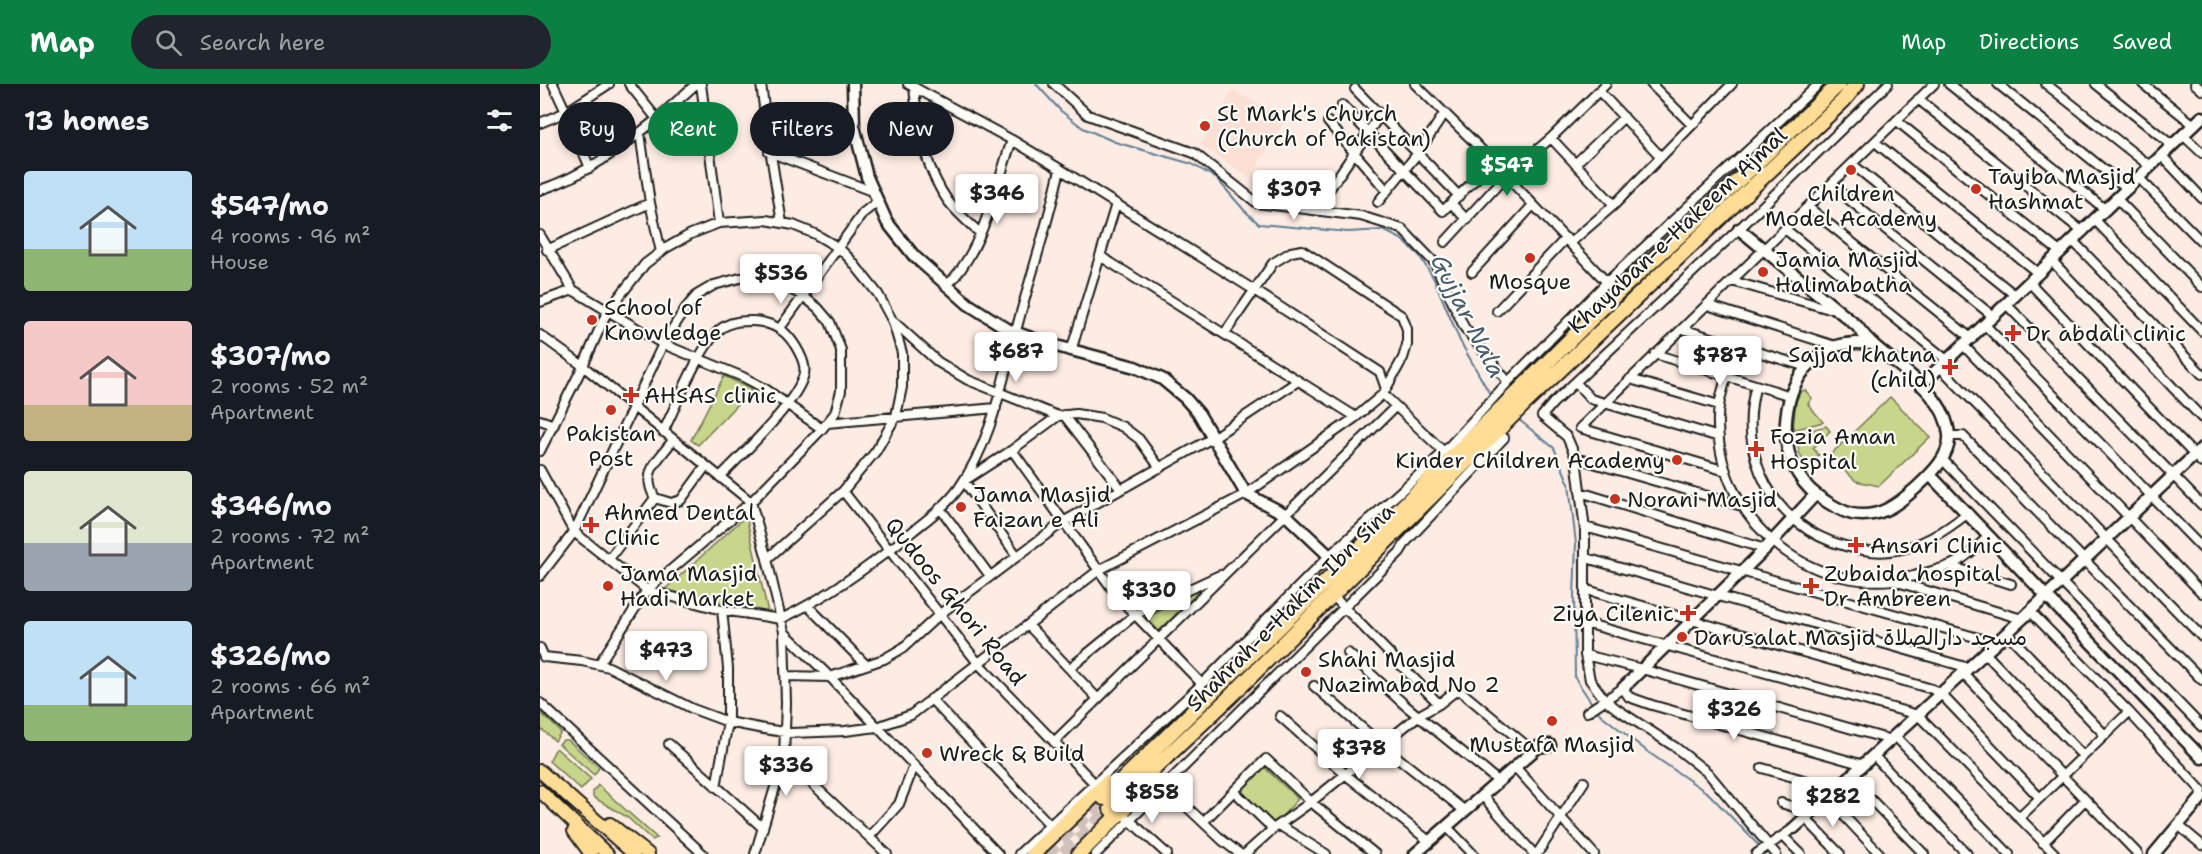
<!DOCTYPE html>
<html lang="en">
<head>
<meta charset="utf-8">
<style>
	:root { --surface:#171b24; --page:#20242c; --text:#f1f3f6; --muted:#9ea1a6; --accent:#0b8043 }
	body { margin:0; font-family:"Shantell Sans","Playpen Sans Arabic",sans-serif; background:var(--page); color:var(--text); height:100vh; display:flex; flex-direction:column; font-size:22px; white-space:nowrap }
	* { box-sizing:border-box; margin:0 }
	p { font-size:20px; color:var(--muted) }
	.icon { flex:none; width:33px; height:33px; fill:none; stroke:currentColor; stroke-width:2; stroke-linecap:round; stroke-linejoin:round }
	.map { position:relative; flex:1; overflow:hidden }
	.panel { display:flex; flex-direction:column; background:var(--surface); width:540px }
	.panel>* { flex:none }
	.guide { position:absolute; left:18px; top:18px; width:570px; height:54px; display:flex; gap:12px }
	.price { position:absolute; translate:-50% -51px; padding:0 14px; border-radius:6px; background:#fff; color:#222; font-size:20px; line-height:39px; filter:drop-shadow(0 2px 3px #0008) }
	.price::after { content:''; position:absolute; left:50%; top:36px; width:18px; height:14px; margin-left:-9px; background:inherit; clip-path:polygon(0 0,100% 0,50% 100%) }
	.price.on { background:var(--accent); color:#fff }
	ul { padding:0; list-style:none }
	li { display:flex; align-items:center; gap:18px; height:150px; padding:0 24px }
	li span { display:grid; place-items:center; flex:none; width:168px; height:120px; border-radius:6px; color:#555 }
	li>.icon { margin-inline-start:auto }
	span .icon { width:72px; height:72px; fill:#fffc; stroke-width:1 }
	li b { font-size:26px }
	h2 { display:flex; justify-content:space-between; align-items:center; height:72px; padding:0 24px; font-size:26px }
	.chip { padding:0 21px; border-radius:27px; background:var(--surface); box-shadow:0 3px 9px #0003; font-size:21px; line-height:54px }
	.chip.on { background:var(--accent); color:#fff }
	header { display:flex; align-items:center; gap:36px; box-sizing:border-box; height:84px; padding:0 30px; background:var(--accent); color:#fff }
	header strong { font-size:28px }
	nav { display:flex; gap:33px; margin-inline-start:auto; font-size:21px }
	.search { width:420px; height:54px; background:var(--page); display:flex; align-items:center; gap:15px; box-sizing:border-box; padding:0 21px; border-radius:33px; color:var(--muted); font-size:22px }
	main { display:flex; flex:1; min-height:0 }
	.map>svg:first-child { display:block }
	.built { fill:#fde0d5 }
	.green { fill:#c7d68a; stroke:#727953; stroke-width:1.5 }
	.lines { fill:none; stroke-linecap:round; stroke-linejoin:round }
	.stream { stroke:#5f7e96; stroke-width:2 }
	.highway-tunnel { stroke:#d0c2bb; stroke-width:14; stroke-dasharray:14 7; stroke-linecap:butt }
	.street-casing { stroke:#1c1c1c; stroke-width:12 }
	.secondary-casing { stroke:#1c1c1c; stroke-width:15 }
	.primary-casing { stroke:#1c1c1c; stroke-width:16 }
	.highway-casing { stroke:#1c1c1c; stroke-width:18 }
	.street { stroke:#fdfcf7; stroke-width:8 }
	.secondary { stroke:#fdfcf7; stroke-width:10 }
	.primary { stroke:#ffdd96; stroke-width:12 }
	.highway { stroke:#ffdd96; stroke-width:14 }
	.poi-dot { fill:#c8321e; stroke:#fdfcf7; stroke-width:2 }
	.labels { text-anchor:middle; stroke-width:4.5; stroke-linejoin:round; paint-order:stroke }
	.poi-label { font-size:22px; fill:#1c1c1c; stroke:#fdfcf7; text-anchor:start }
	.street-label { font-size:22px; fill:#1c1c1c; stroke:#fdfcf7 }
	.water-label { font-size:24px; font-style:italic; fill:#485d6e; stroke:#fdfcf7 }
</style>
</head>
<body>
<header>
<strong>Map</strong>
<div class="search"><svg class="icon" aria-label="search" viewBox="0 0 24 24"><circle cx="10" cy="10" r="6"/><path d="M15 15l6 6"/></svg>Search here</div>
<nav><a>Map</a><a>Directions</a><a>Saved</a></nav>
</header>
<main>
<section class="panel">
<h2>13 homes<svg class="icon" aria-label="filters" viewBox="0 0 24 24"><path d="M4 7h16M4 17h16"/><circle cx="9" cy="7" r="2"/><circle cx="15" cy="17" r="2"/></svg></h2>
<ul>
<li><span style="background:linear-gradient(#bfe0f5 65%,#8fb573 0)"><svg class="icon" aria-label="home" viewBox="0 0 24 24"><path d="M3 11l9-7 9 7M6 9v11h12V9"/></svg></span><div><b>$547/mo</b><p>4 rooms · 96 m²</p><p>House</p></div></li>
<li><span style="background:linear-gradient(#f6c9c9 70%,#c2b280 0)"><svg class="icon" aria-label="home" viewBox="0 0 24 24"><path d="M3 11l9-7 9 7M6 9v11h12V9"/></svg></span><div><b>$307/mo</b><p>2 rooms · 52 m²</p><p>Apartment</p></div></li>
<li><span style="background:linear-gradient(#dfe7d0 60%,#9aa5b1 0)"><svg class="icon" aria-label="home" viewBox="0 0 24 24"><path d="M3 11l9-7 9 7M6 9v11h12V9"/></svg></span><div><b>$346/mo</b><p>2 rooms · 72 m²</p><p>Apartment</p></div></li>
<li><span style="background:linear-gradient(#bfe0f5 70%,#8fb573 0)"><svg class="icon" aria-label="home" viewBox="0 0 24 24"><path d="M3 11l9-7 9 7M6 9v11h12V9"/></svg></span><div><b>$326/mo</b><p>2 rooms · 66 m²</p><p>Apartment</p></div></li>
</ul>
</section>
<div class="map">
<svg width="1662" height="770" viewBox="0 0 1662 770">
	<rect width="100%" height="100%" fill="#fdece3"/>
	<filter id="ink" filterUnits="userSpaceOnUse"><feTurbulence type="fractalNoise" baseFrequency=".0167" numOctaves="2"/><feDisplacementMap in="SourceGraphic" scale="12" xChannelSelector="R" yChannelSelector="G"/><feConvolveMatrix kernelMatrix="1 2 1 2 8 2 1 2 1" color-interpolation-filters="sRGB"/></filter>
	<g filter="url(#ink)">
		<path class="built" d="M693 6 746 34 710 94 660 61Z"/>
		<path class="green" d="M184 292 212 305 158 361 151 356Z
			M1265 306 1272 314 1268 320 1283 338 1253 346 1256 317 1261 307Z
			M1350 313 1390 353 1339 402 1316 397 1289 372Z
			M1286 342 1290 347 1273 364 1279 371 1267 383 1260 371 1255 350Z
			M206 432 228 528 124 506Z
			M655 508 657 510 619 547 606 534Z
			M0 628 21 648 15 657 0 644Z
			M23 656H28L59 684 54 691 19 660Z
			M16 664 51 695 41 706 9 677Z
			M723 682 758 715 734 741 699 707Z
			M58 701 117 754 112 756 87 733 53 713V708Z"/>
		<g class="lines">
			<path class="stream" d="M496 0 521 27 543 44 575 58 652 80 677 95 704 126 719 140 808 148 843 146 861 155 879 171 894 195 920 257 951 312
				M978 335 1014 364 1029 400 1036 460 1034 511 1035 594 1053 621
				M1056 625 1060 630 1108 668 1169 710 1227 770"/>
			<path class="highway-tunnel" d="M505 770 564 714
				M524 770 571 725"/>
			<g class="street-casing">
				<path id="street" d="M89 0 117 35 156 0
					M161 0 179 139
					M221 0 227 46
					M368 0 472 56 520 85 714 206 840 288 846 305
					M514 0 548 31 654 69 717 119 821 132 862 145 894 178 924 243 968 298
					M875 0 932 56 1077 209
					M1111 0 1152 41
					M1409 0 1566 126
					M1458 0 1588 105
					M1506 0 1611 83
					M1556 0 1633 62
					M1603 0 1654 41
					M1655 0 1662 6
					M374 3C377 41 385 85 408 117 417 129 429 139 440 149
					M815 5 919 112
					M1059 7 1121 73
					M1378 15 1543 148
					M802 21 903 127 911 119
					M1357 37 1521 169
					M788 38 847 107
					M0 39 26 28 13 0
					M100 49 110 119 121 168
					M1643 51 1662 69
					M1011 54 1074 121
					M1335 58 1499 190
					M229 68 334 108
					M1622 72 1662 114
					M1035 80 1084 33
					M1312 80 1476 212
					M50 84 26 28 69 0
					M1599 94 1662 158
					M1291 101 1454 233
					M0 106C44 92 81 64 117 35
					M1577 115 1662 203
					M782 116 840 31
					M838 118 878 69 904 30
					M1268 123 1432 255
					M927 136 911 119 943 88
					M1555 136 1662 247
					M242 139 227 46 314 42
					M1245 145 1408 277
					M0 151 33 206 123 260 203 293 224 304 282 345
					M1533 157 1662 290
					M905 158 965 93 1011 54 1066 0
					M1030 159 1074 121 1192 0
					M7 166 110 119
					M560 172 816 333
					M1512 177 1662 334
					M932 188 993 121
					M1192 197 1286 224H1295
					M1490 199 1662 379
					M406 202C442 170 456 102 472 56
					M0 218 33 206
					M1167 221 1295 262
					M1467 221 1662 421
					M957 227 1026 154
					M355 239 398 278 428 296 518 332
					M1445 241 1662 464
					M240 244 323 129 337 118
					M1142 245 1267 283
					M0 251 43 282 211 418 227 475 244 548 246 619 244 673 215 770
					M1424 262 1662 509
					M531 267 576 120
					M1115 270 1251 312
					M1401 284 1662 553
					M1187 291C1182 308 1177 323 1178 341 1180 441 1276 517 1374 492 1387 488 1405 485 1417 478 1429 471 1439 461 1449 452
					M1090 295 1179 321
					M1036 299 1051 315 1179 353
					M1216 301C1196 371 1233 443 1305 462 1319 466 1335 469 1350 467 1380 464 1405 447 1428 429
					M843 310 904 368
					M524 331 581 405
					M0 336 14 341
					M287 339 456 324
					M123 348C136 323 162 254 185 242 194 237 203 237 212 237 223 237 238 242 246 250 254 258 267 278 264 290 257 319 202 370 180 393
					M1410 352H1423L1662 596
					M472 366 578 513 662 600
					M0 367 43 282 67 228 105 180 126 164 151 150 179 139 226 136 253 141 275 150 299 164 310 175 338 210 353 238 362 269V303L356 332 336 367 303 407 227 475
					M1036 374 1202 422
					M1402 375 1662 643
					M0 386 34 448 107 506 182 526 241 535
					M1186 387 1040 344 1394 0
					M303 407 438 579 554 699
					M1040 408 1225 465
					M115 414C100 388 118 377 133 356
					M400 424 450 492
					M1045 443 1456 559
					M477 472 424 397 472 366 518 332 536 330 562 334 583 343 599 355 620 384
					M1046 474 1429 584
					M69 475 115 414 131 419 141 416 166 382
					M1409 482 1471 500
					M0 492 34 448 123 260 145 225 157 211 174 201 200 194 220 193 243 201 263 212 278 224 290 238 301 266V307L295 329 282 345 211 418 107 506 59 580
					M1354 497 1482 535
					M1047 506 1392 605 1401 610 1500 714
					M793 512 899 620
					M268 522 326 581
					M1490 527 1589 628 1662 707
					M241 535C289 512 332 481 373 447 389 434 407 421 419 404 452 357 461 301 476 247 490 193 508 140 520 85
					M1045 539 1378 631 1515 770
					M488 541 558 615
					M244 548 290 593 458 770
					M1467 549 1565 651
					M0 564 4 573
					M808 569 866 622 958 697
					M1445 569 1543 672
					M1045 571 1102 585 1351 656
					M4 573 42 577 69 583 153 625 188 638 224 645 251 649 305 647 337 643 371 631 559 486 706 410 816 333 843 310 863 274 867 261V245L862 232 762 166 751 168 733 179 685 249
					M530 584 596 530 680 491
					M1423 589 1598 770
					M246 592 290 593 344 575 363 564 400 530 523 438 674 353 758 297
					M774 602 843 662 925 727
					M391 615 510 741
					M0 619 163 770
					M1047 628 1083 604 1089 613 1112 621 1324 681
					M740 632 805 690 889 757
					M1355 652 1469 770
					M514 658 855 323
					M129 660 223 744
					M1334 672 1427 770
					M244 673 347 770
					M975 683 1054 770
					M1222 684 1298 706
					M1310 694 1384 770
					M176 703 188 638V584L182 526
					M694 707 733 745
					M942 711 994 770
					M1288 715 1340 770
					M1241 719 1273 729
					M647 723 682 756 700 770
					M586 733 627 770
					M1479 734 1589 628
					M1266 735 1300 770
					M663 738 726 675 771 718 835 770
					M739 741 786 770
					M1638 741 1662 761
					M907 743 933 770
					M1243 752 1261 770
					M329 753 359 720 374 682
					M1503 759 1545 716
					M479 770 662 600 789 472 904 368 968 298 1067 198 1279 0
					M556 770 860 468 866 458 964 354
					M705 770 733 745 771 718 878 632 899 620 918 605 993 667
					M997 770 1044 698
					M1216 770 1254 744
					M1236 770 1168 689 1135 663 1077 625 1065 616 1050 596 1045 571V446L1036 374 1027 353 1002 332 1013 319 1199 145 1348 0"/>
			</g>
			<g class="secondary-casing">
				<path id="secondary" d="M313 0 314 42 327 93 347 138 374 172 428 220 469 246 505 259 595 283 622 295 645 314 659 330 706 410 745 430 801 483
					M1199 145 1317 242C1322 249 1328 256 1335 262 1362 286 1406 311 1409 351 1411 372 1390 391 1376 404 1357 421 1339 435 1312 430 1304 428 1295 423 1287 418 1275 411 1265 402 1258 390 1238 358 1243 306 1270 280 1278 272 1286 265 1296 262 1308 258 1320 259 1333 260
					M1381 301 1662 33
					M1390 391 1662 674
					M1083 604 1225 465 1275 411
					M1254 744 1482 535 1662 364
					M875 770 998 663 1010 661
					M1614 770 1662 713"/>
			</g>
			<g class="primary-casing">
				<path id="primary" d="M0 687 94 770
					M0 707 67 770
					M70 740 108 770
					M34 747 51 770"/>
			</g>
			<g class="highway-casing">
				<path id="highway" d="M564 714 847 438 1077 209 1163 130 1299 0
					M571 725 690 613 984 320 1303 17 1317 0
					M493 770 567 699
					M539 770 589 720"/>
			</g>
			<use href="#street" class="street"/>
			<use href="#secondary" class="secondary"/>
			<use href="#primary" class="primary"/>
			<use href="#highway" class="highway"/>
		</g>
	</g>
	<g class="poi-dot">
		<circle cx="665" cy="42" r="6"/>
		<circle cx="1311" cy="86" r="6"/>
		<circle cx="1436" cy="105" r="6"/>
		<circle cx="990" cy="174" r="6"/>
		<circle cx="1223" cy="188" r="6"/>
		<circle cx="52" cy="236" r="6"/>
		<path d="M1470 240h6v6h6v6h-6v6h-6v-6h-6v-6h6z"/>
		<path d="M1407 274h6v6h6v6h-6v6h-6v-6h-6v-6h6z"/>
		<path d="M88 302h6v6h6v6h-6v6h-6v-6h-6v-6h6z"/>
		<circle cx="71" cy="326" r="6"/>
		<path d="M1213 356h6v6h6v6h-6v6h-6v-6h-6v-6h6z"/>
		<circle cx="1137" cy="376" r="6"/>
		<circle cx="1075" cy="415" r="6"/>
		<circle cx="421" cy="423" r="6"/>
		<path d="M48 432h6v6h6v6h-6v6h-6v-6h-6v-6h6z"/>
		<path d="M1313 452h6v6h6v6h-6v6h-6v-6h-6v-6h6z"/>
		<circle cx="68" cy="502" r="6"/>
		<path d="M1268 493h6v6h6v6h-6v6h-6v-6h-6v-6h6z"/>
		<path d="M1145 520h6v6h6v6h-6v6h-6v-6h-6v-6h6z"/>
		<circle cx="1142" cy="553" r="6"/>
		<circle cx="766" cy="588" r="6"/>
		<circle cx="1012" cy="637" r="6"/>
		<circle cx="387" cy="669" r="6"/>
	</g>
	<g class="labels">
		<g class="poi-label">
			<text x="677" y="37">St Mark's Church<tspan x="677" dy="25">(Church of Pakistan)</tspan></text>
			<text x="1448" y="100">Tayiba Masjid<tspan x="1448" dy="25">Hashmat</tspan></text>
			<text x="1311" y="117" text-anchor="middle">Children<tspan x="1311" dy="25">Model Academy</tspan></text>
			<text x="1235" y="183">Jamia Masjid<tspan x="1235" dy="25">Halimabatha</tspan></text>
			<text x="990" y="205" text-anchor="middle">Mosque</text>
			<text x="64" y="231">School of<tspan x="64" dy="25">Knowledge</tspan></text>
			<text x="1486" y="257">Dr abdali clinic</text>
			<text x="1396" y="278" text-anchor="end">Sajjad khatna<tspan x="1396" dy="25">(child)</tspan></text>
			<text x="104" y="319">AHSAS clinic</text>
			<text x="71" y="357" text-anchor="middle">Pakistan<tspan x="71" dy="25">Post</tspan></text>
			<text x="1230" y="360">Fozia Aman<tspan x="1230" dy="25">Hospital</tspan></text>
			<text x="1125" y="384" text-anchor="end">Kinder Children Academy</text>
			<text x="433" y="418">Jama Masjid<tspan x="433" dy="25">Faizan e Ali</tspan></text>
			<text x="1087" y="423">Norani Masjid</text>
			<text x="64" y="436">Ahmed Dental<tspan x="64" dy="25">Clinic</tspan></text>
			<text x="1330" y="469">Ansari Clinic</text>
			<text x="80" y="497">Jama Masjid<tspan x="80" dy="25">Hadi Market</tspan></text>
			<text x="1284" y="497">Zubaida hospital<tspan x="1284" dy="25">Dr Ambreen</tspan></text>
			<text x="1134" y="537" text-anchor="end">Ziya Cilenic</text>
			<text x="1154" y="561">Darusalat Masjid مسجد دارالصلاة</text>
			<text x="778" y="583">Shahi Masjid<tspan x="778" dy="25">Nazimabad No 2</tspan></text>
			<text x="1012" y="668" text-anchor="middle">Mustafa Masjid</text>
			<text x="399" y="677">Wreck &amp; Build</text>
		</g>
		<g class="street-label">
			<text transform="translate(1137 146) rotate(-43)" y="8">Khayaban-e-Hakeem Ajmal</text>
			<text transform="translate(416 517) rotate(51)" y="8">Qudoos Ghori Road</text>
			<text transform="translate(750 523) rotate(-45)" y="8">Shahrah-e-Hakim Ibn Sina</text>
		</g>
		<g class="water-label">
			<text transform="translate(928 232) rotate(63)" y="8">Gujjar Nala</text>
		</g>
	</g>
</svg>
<b class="price on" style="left:967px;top:113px">$547</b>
<b class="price" style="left:754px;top:137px">$307</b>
<b class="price" style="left:457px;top:141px">$346</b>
<b class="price" style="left:241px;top:221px">$536</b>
<b class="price" style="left:476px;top:299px">$687</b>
<b class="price" style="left:1180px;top:303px">$787</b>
<b class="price" style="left:609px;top:538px">$330</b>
<b class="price" style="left:126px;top:598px">$473</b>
<b class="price" style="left:1194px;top:657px">$326</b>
<b class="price" style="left:819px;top:696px">$378</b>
<b class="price" style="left:246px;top:713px">$336</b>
<b class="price" style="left:612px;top:740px">$858</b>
<b class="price" style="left:1293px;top:744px">$282</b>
<div class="guide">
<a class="chip">Buy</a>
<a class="chip on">Rent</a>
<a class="chip">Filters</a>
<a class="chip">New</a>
</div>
</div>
</main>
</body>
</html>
